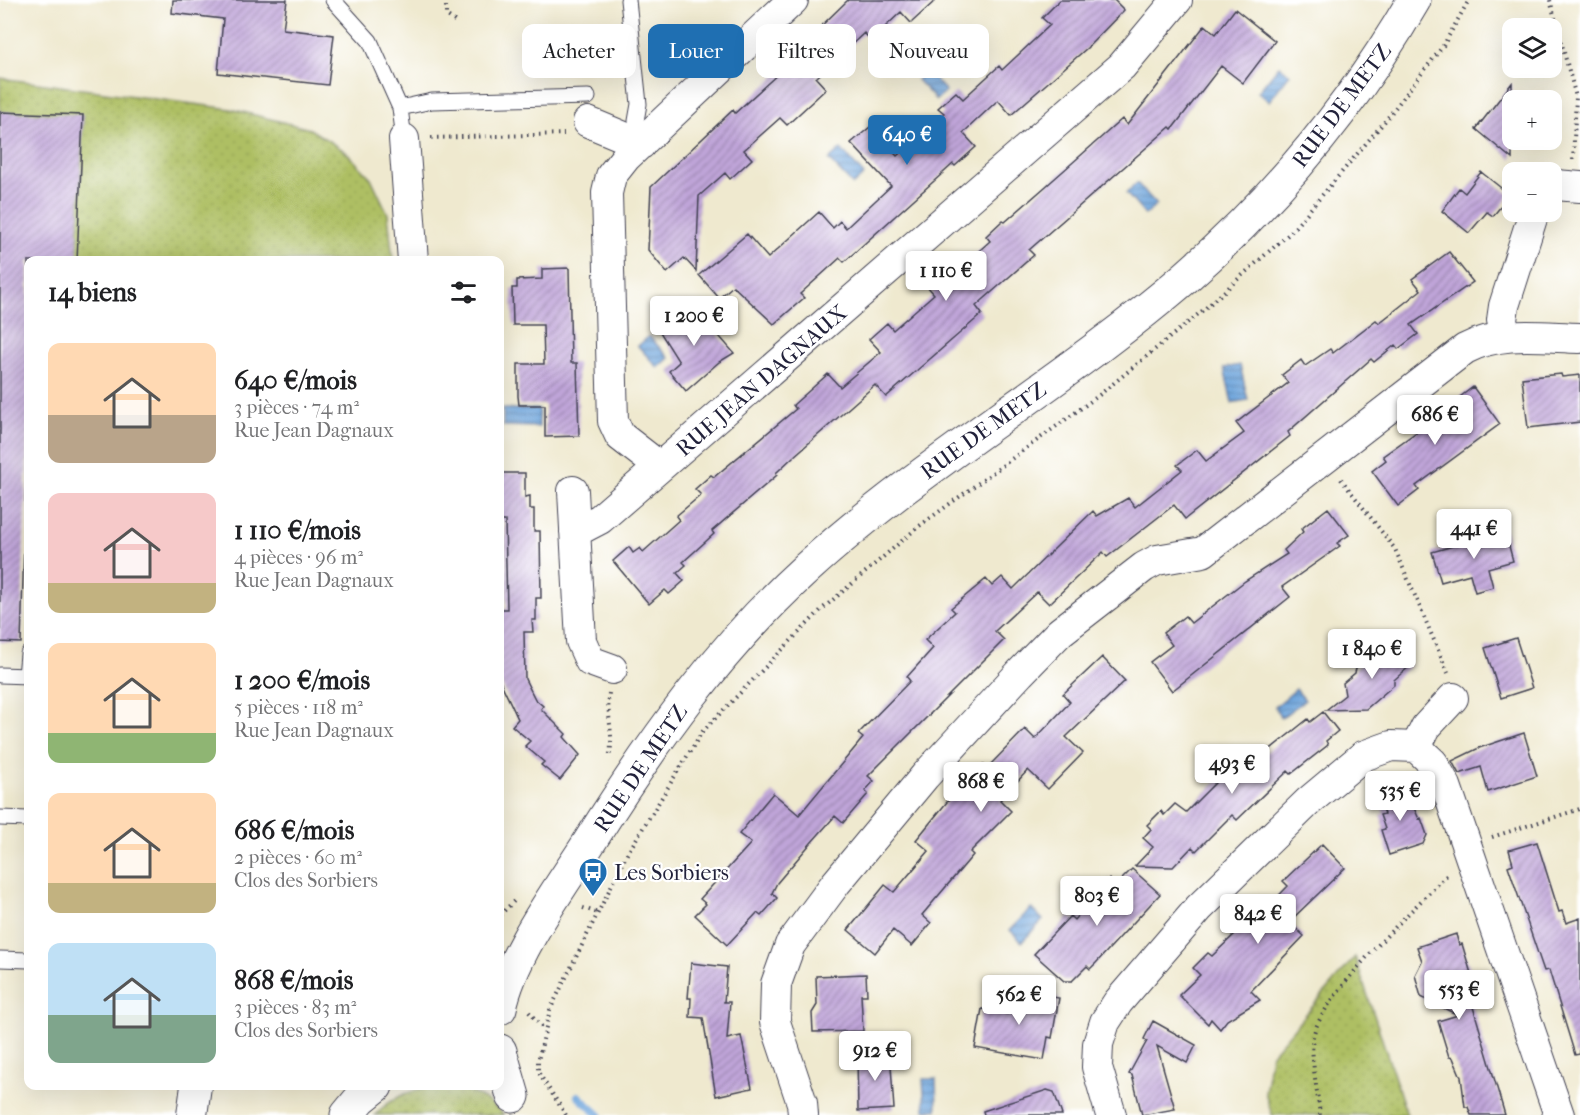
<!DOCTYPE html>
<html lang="fr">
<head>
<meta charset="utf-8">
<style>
	:root { --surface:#fff; --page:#f2f2f2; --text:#202124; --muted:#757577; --accent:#1f6fb2 }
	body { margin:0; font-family:"IM FELL French Canon",serif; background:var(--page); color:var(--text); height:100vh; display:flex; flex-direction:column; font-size:22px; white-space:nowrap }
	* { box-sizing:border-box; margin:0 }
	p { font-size:20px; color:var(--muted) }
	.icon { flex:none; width:33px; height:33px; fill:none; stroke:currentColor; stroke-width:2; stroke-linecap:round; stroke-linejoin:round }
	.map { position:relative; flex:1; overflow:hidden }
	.side { position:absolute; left:24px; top:256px; width:480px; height:834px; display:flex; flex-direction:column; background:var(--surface); border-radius:12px; box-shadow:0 6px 24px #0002 }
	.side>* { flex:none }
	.banner { position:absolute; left:522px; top:24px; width:570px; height:54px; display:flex; gap:12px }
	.buttons { position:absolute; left:1502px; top:18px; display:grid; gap:12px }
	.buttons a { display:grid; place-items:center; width:60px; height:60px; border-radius:12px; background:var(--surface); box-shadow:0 6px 24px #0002; font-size:30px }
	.price { position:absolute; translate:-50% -51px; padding:0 14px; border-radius:6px; background:#fff; color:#222; font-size:20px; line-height:39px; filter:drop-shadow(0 2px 3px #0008) }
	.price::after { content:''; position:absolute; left:50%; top:36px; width:18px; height:14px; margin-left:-9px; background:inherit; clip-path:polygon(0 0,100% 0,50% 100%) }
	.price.current { background:var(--accent); color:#fff }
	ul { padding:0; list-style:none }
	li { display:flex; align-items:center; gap:18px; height:150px; padding:0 24px }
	li span { display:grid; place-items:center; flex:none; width:168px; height:120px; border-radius:12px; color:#555 }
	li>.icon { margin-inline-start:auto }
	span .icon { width:72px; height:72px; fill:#fffc; stroke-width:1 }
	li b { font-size:26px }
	h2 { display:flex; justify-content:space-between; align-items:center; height:72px; padding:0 24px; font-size:26px }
	.chip { padding:0 21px; border-radius:12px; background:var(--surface); box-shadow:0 6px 24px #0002; font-size:21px; line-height:54px }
	.chip.current { background:var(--accent); color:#fff }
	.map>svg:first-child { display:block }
	.grass { fill:url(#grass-dots); stroke:#68704f; stroke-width:1.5 }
	.water { fill:url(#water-rules); stroke:#48648c; stroke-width:1.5 }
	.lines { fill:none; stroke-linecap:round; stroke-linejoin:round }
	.stream { stroke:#6ea5dc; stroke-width:8 }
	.building { fill:url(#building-hatch) }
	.lane-casing { stroke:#414051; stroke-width:17 }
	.street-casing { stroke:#414051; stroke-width:32 }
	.secondary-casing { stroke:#414051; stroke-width:35 }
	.path { stroke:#414051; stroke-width:4; stroke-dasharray:1.5 4.5; stroke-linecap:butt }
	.lane { stroke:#fff; stroke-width:15 }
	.street { stroke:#fff; stroke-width:30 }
	.secondary { stroke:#fff; stroke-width:33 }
	.labels { text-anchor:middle; stroke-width:4.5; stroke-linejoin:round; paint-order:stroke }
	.street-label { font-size:22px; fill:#22223b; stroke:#fff }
	.poi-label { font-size:22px; fill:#22223b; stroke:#fff; text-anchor:start }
</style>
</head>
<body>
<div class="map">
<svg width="1580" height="1115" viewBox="0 0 1580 1115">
	<defs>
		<pattern id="grass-dots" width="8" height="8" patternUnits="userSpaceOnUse" patternTransform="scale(1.5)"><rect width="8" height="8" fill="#aebf63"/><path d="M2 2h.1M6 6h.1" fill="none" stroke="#95a457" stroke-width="1.8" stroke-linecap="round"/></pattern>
		<pattern id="water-rules" width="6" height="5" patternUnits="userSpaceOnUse" patternTransform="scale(1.5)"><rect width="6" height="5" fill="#6ea5dc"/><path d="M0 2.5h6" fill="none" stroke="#5a86b4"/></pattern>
		<pattern id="building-hatch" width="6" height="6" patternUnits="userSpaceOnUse" patternTransform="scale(1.5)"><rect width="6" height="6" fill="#c0a5d9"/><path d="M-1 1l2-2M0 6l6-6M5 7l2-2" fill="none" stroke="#9c86b1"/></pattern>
	</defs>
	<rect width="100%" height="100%" fill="#fff"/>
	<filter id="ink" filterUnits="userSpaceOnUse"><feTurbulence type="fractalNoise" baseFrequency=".0167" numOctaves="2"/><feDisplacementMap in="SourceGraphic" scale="12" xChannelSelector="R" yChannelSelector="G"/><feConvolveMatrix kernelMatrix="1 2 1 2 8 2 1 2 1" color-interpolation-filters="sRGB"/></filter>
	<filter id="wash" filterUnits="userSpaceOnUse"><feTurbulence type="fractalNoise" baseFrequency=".008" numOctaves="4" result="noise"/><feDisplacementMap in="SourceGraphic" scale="24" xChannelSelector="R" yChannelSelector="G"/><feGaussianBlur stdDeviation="1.35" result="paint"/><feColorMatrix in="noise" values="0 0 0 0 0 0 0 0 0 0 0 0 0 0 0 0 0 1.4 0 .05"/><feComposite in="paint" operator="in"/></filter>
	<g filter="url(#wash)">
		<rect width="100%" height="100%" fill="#efe9cf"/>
		<path class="grass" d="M0 78 231 109 310 129 345 151 371 178 388 214 393 261H77L83 116 0 112Z
			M1355 957 1407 1115H1272L1265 1093 1271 1055Z
			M434 1086C461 1086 485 1095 504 1115H375C391 1097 411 1090 434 1086Z"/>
		<path class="water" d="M1279 66 1290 74 1269 101 1258 92Z
			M926 70 946 91 936 100 917 80Z
			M841 149 864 175 853 185 829 160Z
			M1137 183 1157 205 1145 215 1126 193Z
			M649 336 669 358 658 368 638 346Z
			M1240 365 1248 400 1232 403 1224 368Z
			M503 409H539V427L503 426Z
			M1296 689 1305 700 1281 718 1275 707Z
			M1031 908 1043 920 1022 942 1010 930Z
			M923 1079H936L937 1110H925Z"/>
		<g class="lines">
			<path class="stream" d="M578 1096 599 1115"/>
		</g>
		<g id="blocks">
			<path class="building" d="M173 0H287L283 29 334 35 328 85 218 73 223 19 172 13Z
				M848 0H936L911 23 901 12 871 40 864 33 816 78 826 89 787 125 780 118 744 150 752 159 730 179 725 173 699 196 696 271 684 258 667 273 648 250 651 187 733 110 735 113 779 73 776 70Z
				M1060 0H1114L1124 10 1087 48 1011 115 998 100 963 133 976 147 955 166 953 164 844 262 840 258 800 294 804 298 774 324 733 286 719 298 699 275 747 234 768 258 819 212 833 228 840 221 846 228 891 186 851 143 870 127 897 156 944 113 938 108 956 92 963 99 999 66 1002 70 1050 25 1042 18Z
				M1235 9 1275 41 1243 83 1221 66 1172 129 1170 127 1029 250 1034 255 976 306 982 314 886 397 875 385 793 457 776 473 777 475 712 531 714 534 683 562 686 565 677 573 684 581 669 594 665 590 649 604 613 561 629 547 633 553 640 548 643 552 679 520 676 516 701 495 695 489 711 475 714 477 796 409 793 405 828 374 840 387 881 352 869 339 887 323 893 330 934 294 927 286 945 271 950 277 990 241 986 236 1003 220 1005 222 1045 187 1122 119 1127 125 1205 25 1216 34Z
				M1512 83V159L1476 129Z
				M0 112 83 115 77 261H28V415L21 643 0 642Z
				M1481 172 1510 195 1493 216 1487 212 1469 233 1442 211 1459 188 1465 193Z
				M1449 252 1473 282 1411 325 1418 334 1398 349 1395 345 1374 362 1371 359 1288 432 1290 436 1185 519 1174 505 1107 557 1103 552 1049 604 1037 592 995 631 1004 640 868 776 874 781 865 791 868 794 843 823 835 816 811 843 777 883 772 893 777 898 761 916 757 913 727 945 695 915 706 904 700 899 751 843 739 834 773 793 799 815 863 738 858 734 910 681 907 677 933 648 925 640 955 612 951 608 986 579 992 586 1002 577 1013 589 1093 511 1097 516 1128 498 1135 507 1182 470 1177 465 1197 450 1206 461 1244 433 1236 423 1288 383 1282 375 1301 360 1305 366 1330 349 1333 353 1376 320 1379 323 1421 290 1412 279Z
				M569 268 571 363H577L579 436 545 437V405H519L518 396V364H544L543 325H513L512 288H517V280L542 279V269Z
				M692 305 734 353 719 362 686 391 669 371 679 362 660 332Z
				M1561 374 1562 377 1580 375V422L1528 428 1522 378Z
				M1473 387 1500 424 1416 486 1419 490 1398 506 1372 471 1386 460 1383 456 1453 406 1452 403Z
				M500 473H525V497L530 496V509H534V531H540L541 598H536V620H532L533 632H524L525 679 535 699 543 706 541 709 566 734 564 737 580 755 560 780 541 765 544 762 525 746 530 741 512 726 518 719 500 681V609H507L505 521H500Z
				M1328 508 1349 535 1337 543 1340 546 1282 587 1290 597 1172 691 1150 662 1172 645 1163 633 1185 616 1191 623 1245 581 1287 554 1284 550 1303 532 1301 529Z
				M1505 531 1513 561 1488 568 1493 587 1475 592 1470 574 1441 582 1432 552Z
				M1516 638 1532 688 1501 698 1485 648Z
				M1391 643 1411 665 1394 680V685L1366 709 1326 710 1345 695 1343 683 1355 673 1356 668Z
				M1102 657 1125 681 1066 737 1083 753 1048 789 1028 770 1000 800 1011 811 970 852 973 855 922 915 931 923 912 946 893 930 875 953 848 930 885 885 894 892 929 851 916 840 947 802 984 764 988 767 1025 729 1035 739 1070 702 1063 694Z
				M1323 712 1338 731 1326 741 1328 745 1291 774 1288 771 1237 820 1232 815 1196 851 1192 847 1173 867 1135 866 1153 847 1143 838 1151 829 1147 825 1161 811 1164 815 1175 804 1186 812 1230 768 1234 772 1244 763 1248 767 1308 719 1310 722Z
				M1524 733 1537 776 1488 792 1481 767 1459 774 1452 761 1479 748Z
				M1404 787 1410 805 1414 808 1419 819 1421 818 1427 835 1423 844 1389 855 1381 830 1385 829 1380 815 1384 814 1377 795Z
				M1537 842 1559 912 1562 911 1566 923 1580 918V1054L1575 1055 1549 970 1544 971 1508 866 1513 864 1509 850Z
				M1322 844 1345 868 1289 922 1304 936 1251 991 1260 1000 1227 1020 1220 1029 1211 1019 1208 1024 1179 995 1200 975 1193 968 1208 953 1212 956 1258 912 1260 915 1288 886 1283 881Z
				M1132 869 1160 894 1096 963 1090 969 1087 966 1072 981H1064L1034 954 1070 916 1074 920 1109 879 1116 885Z
				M1456 934 1459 945 1462 944 1473 980 1468 990 1505 1115H1471L1468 1107H1465L1461 1077 1453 1058 1449 1057 1438 1021 1458 1015 1421 997 1415 975 1422 961 1417 947Z
				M691 963 727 967 724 1002H730L727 1039 741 1036 752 1088 716 1096 703 1018 690 1017 691 998H688Z
				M866 974 867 995H861L863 1031 813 1032 812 1013 817 1005 816 976Z
				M1011 990 1059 998 1052 1038 1048 1037 1044 1060 975 1048 982 1009 1007 1014Z
				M1153 1021 1196 1045 1187 1063 1157 1046 1175 1109 1142 1115 1132 1075 1129 1074 1147 1041 1144 1039Z
				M890 1052 894 1109 858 1111 857 1054Z
				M1047 1090 1054 1092 1062 1115H984L983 1111Z"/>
		</g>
	</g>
	<g filter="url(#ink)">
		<use href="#blocks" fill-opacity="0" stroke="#414051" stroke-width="1.5"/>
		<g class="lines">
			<g class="lane-casing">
				<path id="lane" d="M333 0 370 41 400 108 404 139
					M628 0 639 104 636 121 641 144
					M400 108 432 101 588 97
					M0 675 28 676
					M26 676 28 654
					M0 818 28 819
					M0 959 28 960"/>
			</g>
			<g class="street-casing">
				<path id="street" d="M588 122 641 144
					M404 139 413 261
					M1551 188 1556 185 1580 187
					M1505 335 1502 320 1504 306 1534 212
					M660 467 620 436 613 421 607 193 611 176 626 157 793 0
					M573 491 581 641 590 661 612 669
					M575 532 600 519 1122 66 1177 0
					M1416 747 1426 727 1453 698
					M192 1115 196 1086
					M803 1115 802 1103 775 1022 776 984 790 945 836 883 925 776 1020 673 1060 632 1144 567 1157 560 1203 552 1465 349C1501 330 1541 337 1580 338
					M1111 1115 1097 1067 1098 1044 1105 1022 1118 1002 1199 908 1309 801 1363 756 1391 746 1416 747 1433 763 1446 786 1559 1115"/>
			</g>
			<g class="secondary-casing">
				<path id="secondary" d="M500 1008C511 953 562 886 592 838 654 740 720 647 807 568 925 461 1065 381 1186 277 1276 198 1354 104 1414 0
					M500 1051 513 1096
					M347 1115 361 1098 376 1086"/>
			</g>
			<path class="path" d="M446 0V15L456 22
				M1550 0 1576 97 1573 161
				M431 138 564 134
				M1341 479 1395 549 1448 673
				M609 693C606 716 615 736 609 757
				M1492 837 1580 809
				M583 908 598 913
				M500 915 516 899
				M529 1012 544 1029
				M566 1115 538 1072V1061L550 1010 627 854 702 732 821 610 868 570 918 527 1098 396 1202 311 1291 232 1385 121 1443 46 1469 0
				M1320 1115C1318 1095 1310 1054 1313 1037 1322 994 1415 908 1448 874"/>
			<use href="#lane" class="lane"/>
			<use href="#street" class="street"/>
			<use href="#secondary" class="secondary"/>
		</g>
	</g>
	<defs>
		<g id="bus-pin" transform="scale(1.5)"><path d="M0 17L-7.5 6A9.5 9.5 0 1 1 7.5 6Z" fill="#1f6fb2" stroke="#fff"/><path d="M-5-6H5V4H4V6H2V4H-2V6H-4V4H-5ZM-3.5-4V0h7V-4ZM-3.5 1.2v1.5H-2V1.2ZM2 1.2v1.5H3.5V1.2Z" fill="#fff"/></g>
	</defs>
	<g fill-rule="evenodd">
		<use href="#bus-pin" x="593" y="872"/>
	</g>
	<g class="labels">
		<g class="street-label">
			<text transform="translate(1341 105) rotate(-53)" y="8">RUE DE METZ</text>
			<text transform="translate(761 380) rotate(-41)" y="8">RUE JEAN DAGNAUX</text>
			<text transform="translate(983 430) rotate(-36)" y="8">RUE DE METZ</text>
			<text transform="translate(640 768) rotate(-56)" y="8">RUE DE METZ</text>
		</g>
		<g class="poi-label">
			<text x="614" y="880">Les Sorbiers</text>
		</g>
	</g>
</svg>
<div class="buttons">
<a><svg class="icon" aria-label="layers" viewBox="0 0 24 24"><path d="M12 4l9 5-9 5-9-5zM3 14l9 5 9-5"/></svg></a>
<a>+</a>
<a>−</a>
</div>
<b class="price current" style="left:907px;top:166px">640 €</b>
<b class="price" style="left:946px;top:302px">1 110 €</b>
<b class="price" style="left:694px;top:347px">1 200 €</b>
<b class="price" style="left:1435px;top:446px">686 €</b>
<b class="price" style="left:1474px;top:560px">441 €</b>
<b class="price" style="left:1372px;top:680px">1 840 €</b>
<b class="price" style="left:1232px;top:795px">493 €</b>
<b class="price" style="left:981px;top:813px">868 €</b>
<b class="price" style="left:1400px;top:822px">535 €</b>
<b class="price" style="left:1097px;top:927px">803 €</b>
<b class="price" style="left:1258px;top:945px">842 €</b>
<b class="price" style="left:1459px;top:1021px">553 €</b>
<b class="price" style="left:1019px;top:1026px">562 €</b>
<b class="price" style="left:875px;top:1082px">912 €</b>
<div class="banner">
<a class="chip">Acheter</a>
<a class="chip current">Louer</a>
<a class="chip">Filtres</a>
<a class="chip">Nouveau</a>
</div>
<section class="side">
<h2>14 biens<svg class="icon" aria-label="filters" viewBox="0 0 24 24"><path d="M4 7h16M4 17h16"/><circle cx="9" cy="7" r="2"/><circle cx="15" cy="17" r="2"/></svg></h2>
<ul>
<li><span style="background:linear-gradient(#ffd9b3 60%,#b9a48a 0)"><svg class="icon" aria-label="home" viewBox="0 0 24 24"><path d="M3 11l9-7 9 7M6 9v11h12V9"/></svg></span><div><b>640 €/mois</b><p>3 pièces · 74 m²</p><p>Rue Jean Dagnaux</p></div></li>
<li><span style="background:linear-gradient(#f6c9c9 75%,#c2b280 0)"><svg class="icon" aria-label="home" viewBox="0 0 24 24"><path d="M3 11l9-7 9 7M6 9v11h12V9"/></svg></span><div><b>1 110 €/mois</b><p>4 pièces · 96 m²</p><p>Rue Jean Dagnaux</p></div></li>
<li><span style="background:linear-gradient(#ffd9b3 75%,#8fb573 0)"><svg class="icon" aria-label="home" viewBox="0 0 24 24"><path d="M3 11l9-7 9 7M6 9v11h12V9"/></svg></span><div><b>1 200 €/mois</b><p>5 pièces · 118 m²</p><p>Rue Jean Dagnaux</p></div></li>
<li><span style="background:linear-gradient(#ffd9b3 75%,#c2b280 0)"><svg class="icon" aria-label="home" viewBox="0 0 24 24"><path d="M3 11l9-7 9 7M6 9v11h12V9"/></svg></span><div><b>686 €/mois</b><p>2 pièces · 60 m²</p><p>Clos des Sorbiers</p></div></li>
<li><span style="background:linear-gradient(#bfe0f5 60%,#7fa58c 0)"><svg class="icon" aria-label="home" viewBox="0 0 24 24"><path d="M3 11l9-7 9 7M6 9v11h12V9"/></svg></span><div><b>868 €/mois</b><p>3 pièces · 83 m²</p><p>Clos des Sorbiers</p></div></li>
</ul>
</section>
</div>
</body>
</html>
